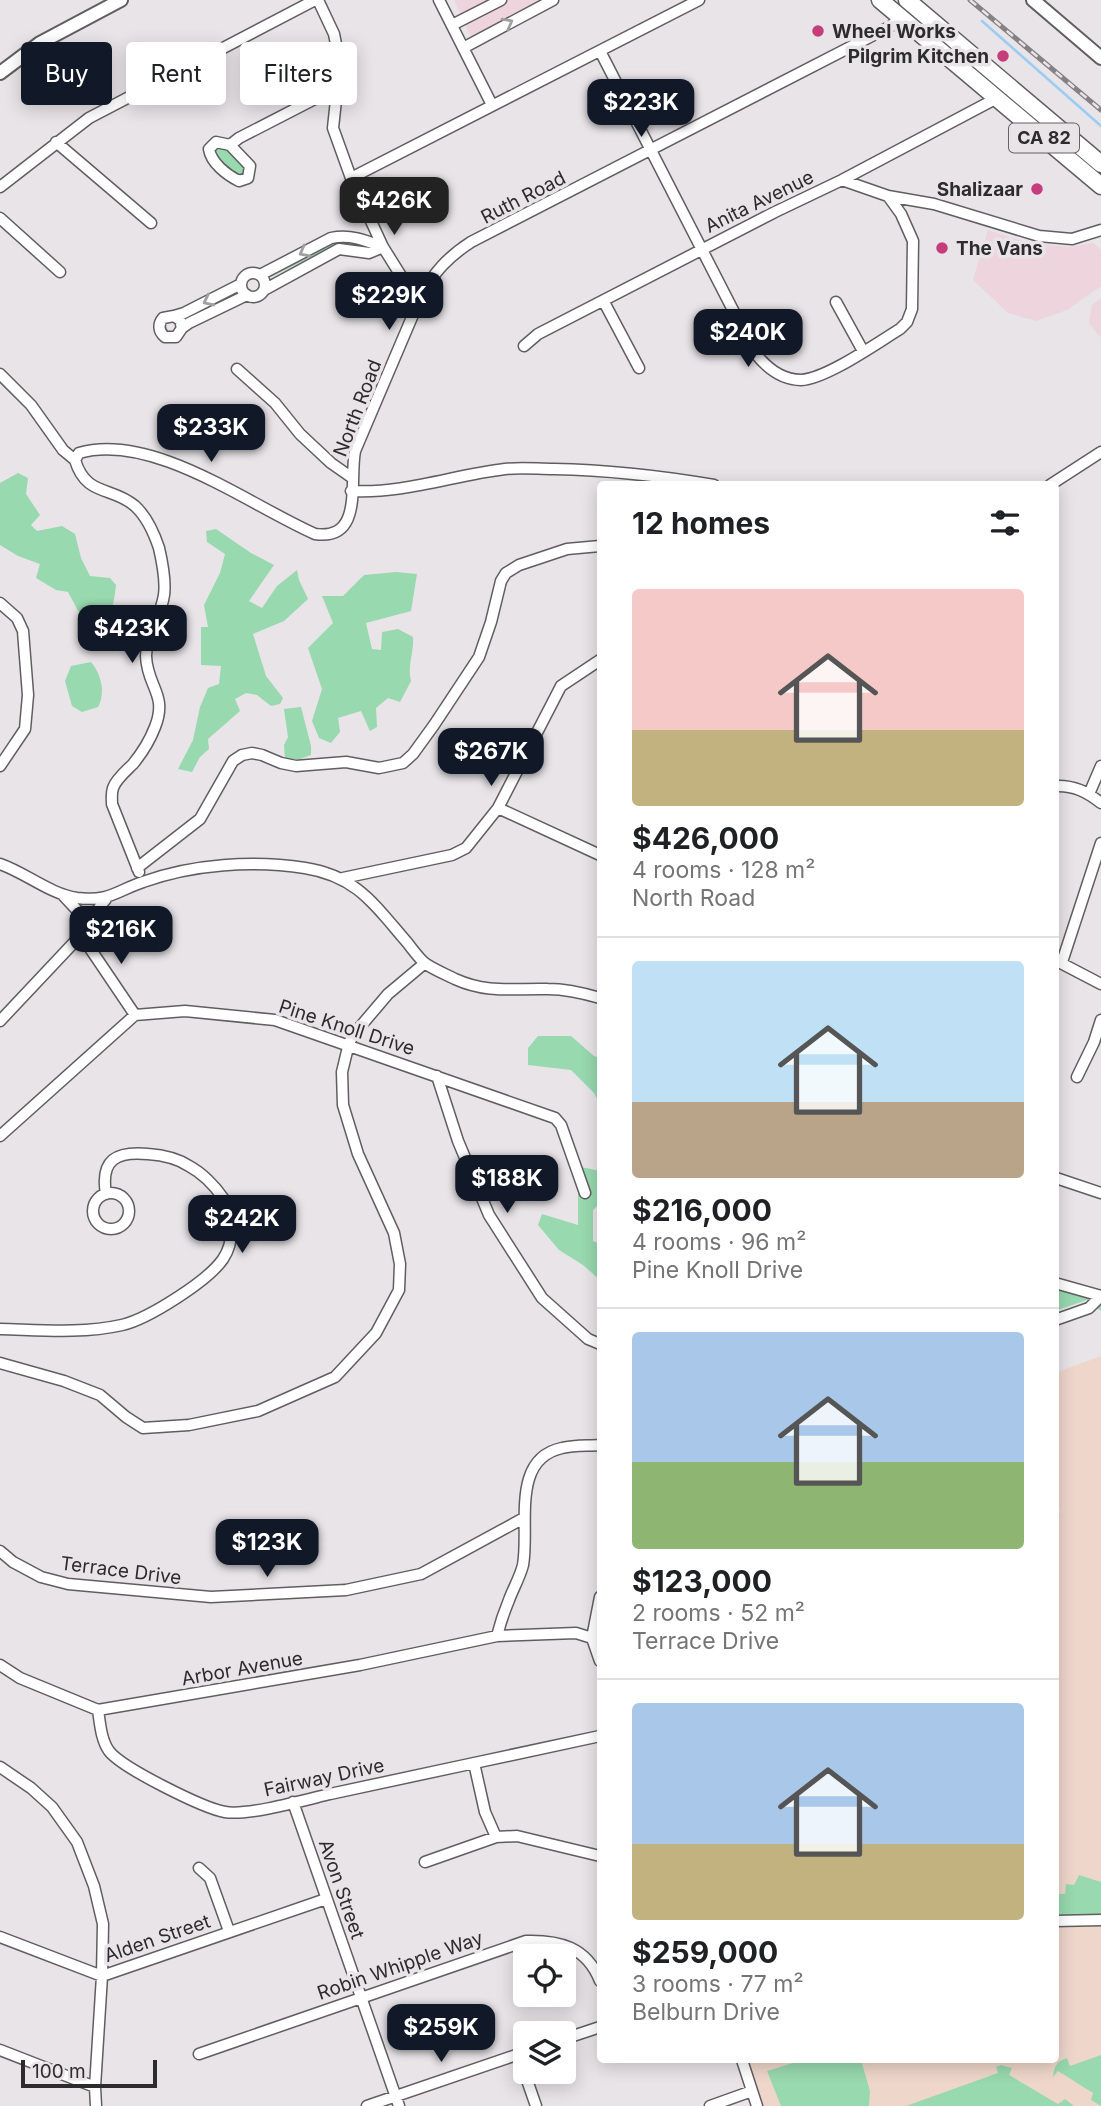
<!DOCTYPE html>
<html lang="en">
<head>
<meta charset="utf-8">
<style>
	:root { --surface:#fff; --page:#f2f2f2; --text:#202124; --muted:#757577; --line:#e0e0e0; --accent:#111827 }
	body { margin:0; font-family:Inter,sans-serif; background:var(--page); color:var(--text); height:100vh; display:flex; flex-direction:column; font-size:26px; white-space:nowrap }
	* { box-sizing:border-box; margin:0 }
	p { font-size:23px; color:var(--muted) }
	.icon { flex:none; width:38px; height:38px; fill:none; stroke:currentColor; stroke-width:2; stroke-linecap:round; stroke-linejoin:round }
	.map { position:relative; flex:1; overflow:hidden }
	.details { position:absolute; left:597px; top:481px; width:462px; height:1582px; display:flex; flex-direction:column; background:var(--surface); border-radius:7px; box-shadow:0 4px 18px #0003 }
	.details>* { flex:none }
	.hud { position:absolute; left:21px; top:42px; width:471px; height:63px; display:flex; gap:14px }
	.controls { position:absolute; left:513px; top:1944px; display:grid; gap:14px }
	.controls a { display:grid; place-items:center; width:63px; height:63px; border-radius:7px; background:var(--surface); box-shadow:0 4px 18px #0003; font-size:35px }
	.scale { position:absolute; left:21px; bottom:18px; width:136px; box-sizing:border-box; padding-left:7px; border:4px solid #2d2c2d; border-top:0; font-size:19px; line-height:24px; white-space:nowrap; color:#2d2c2d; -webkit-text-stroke:5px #e8e4e8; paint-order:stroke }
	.price { position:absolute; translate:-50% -60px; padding:0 16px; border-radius:14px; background:var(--accent); color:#fff; font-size:23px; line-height:46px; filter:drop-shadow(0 2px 4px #0008) }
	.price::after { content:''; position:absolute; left:50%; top:42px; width:21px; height:16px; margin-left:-10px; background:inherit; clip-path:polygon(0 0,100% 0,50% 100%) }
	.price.selected { background:#222; color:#fff }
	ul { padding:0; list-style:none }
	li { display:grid; align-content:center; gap:14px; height:371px; padding:0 35px }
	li+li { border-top:2px solid var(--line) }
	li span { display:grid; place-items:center; height:217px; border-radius:7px; color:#555 }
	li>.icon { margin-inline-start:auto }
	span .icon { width:126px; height:126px; fill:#fffc; stroke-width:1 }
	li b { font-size:30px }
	h2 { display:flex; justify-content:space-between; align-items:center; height:84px; padding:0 35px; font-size:30px }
	.chip { padding:0 24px; border-radius:7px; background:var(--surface); box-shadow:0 4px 18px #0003; font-size:24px; line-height:63px }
	.chip.selected { background:var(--accent); color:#fff }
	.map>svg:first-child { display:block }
	.commercial { fill:#edd4dd }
	.education { fill:#eed6cb }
	.green { fill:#98d9af }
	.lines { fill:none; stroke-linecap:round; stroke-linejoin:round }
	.stream { stroke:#9bccf4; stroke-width:2.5 }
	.minor-casing { stroke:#615e61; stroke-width:13 }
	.tertiary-casing { stroke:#615e61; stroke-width:16 }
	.primary-casing { stroke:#615e61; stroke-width:19 }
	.minor { stroke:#fff; stroke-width:10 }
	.tertiary { stroke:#fff; stroke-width:12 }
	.primary { stroke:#fff; stroke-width:16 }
	.rail-casing { stroke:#858285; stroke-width:5 }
	.rail { stroke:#e8e4e8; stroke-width:2.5; stroke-dasharray:8; stroke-linecap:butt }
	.oneway { stroke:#a0a0a0 }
	.poi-dot { fill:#c53d7b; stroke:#e8e4e8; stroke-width:2.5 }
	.labels { text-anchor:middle; stroke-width:7; stroke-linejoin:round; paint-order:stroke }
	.shield { fill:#e8e4e8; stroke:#656365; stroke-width:2 }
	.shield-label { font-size:18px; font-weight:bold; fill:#2d2c2d }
	.poi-label { font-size:19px; font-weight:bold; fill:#2d2c2d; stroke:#e8e4e8; text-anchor:start }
	.street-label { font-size:19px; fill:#2d2c2d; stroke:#e8e4e8 }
</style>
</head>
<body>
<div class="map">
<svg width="1101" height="2106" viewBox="0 0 1101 2106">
	<rect width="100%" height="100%" fill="#e8e4e8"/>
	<path class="commercial" d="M454 0H547L472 39Z
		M988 230 1028 243 1070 247 1093 243 1101 250V286L1067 310 1036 321 1008 313 973 280Z
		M1101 298V338L1089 323 1092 305Z"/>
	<path class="education" d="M1101 1356V2106H761L745 2060H1055V1519L1060 1512 1055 1495V1373Z"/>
	<path class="green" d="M224 146 245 167V175L237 176 214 156V148Z
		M337 239 356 242 363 247 337 244 271 277 268 275Z
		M18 473 28 478 26 494 40 515 31 525 37 531 62 526 75 534 81 558 90 576 110 578 116 585C113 609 112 625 82 618L68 592 56 590 36 578 40 564 18 556 0 545V483Z
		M216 529 251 553 274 565 249 601 262 608 277 586 297 570 299 580 308 599 284 621 253 634 266 676 283 698 280 704 271 706 257 695 246 693 235 699 240 711 208 739 209 749 200 757 192 772 178 769 193 740 200 707 208 688 219 684 221 666 201 665V627H208L204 605 220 573 225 554 207 542 206 531Z
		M396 572 417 574 411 611 366 623 372 649 381 650 382 632 398 629 413 637C414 653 407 667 411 681L400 702 388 698 376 708 377 727 370 731 361 711 338 718 340 732 331 743 319 738 312 721 322 689 308 648 333 623 322 596H343L364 575Z
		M91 662C101 674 106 692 98 707L82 712 72 706 65 681 71 666Z
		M301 707 311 746V755L300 759H285L284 745 288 737 284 709Z
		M538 1036H571L594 1056 600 1058V1104L594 1093 571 1070 528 1065V1048Z
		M581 1167 600 1171V1203L593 1210V1241L600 1244V1280L583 1265 559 1250 538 1225 542 1214 578 1225V1192L574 1176Z
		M1055 1286 1101 1296V1311L1087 1300 1055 1311Z
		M1079 1875 1101 1882V1916L1055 1915V1894H1065L1066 1884 1074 1885Z
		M1101 2055V2106L1091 2100 1093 2093 1058 2071 1053 2077C1054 2066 1056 2062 1067 2058L1070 2066Z
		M803 2060H861L870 2091 869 2106H781L767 2071Z
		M1001 2065 1012 2068 1009 2075 1058 2104 1065 2099 1074 2106H906L998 2073 996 2067Z"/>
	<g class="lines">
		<path class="stream" d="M982 21 1101 126"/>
		<g class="minor-casing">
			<path id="minor" d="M439 0 492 105
				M452 25 501 0
				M463 48 553 0
				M600 51 755 353C766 367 782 380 801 380 826 379 877 343 900 329L907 322 912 309 913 241 901 214 888 196
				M56 142 151 223
				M216 142 230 145 250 166 248 178 239 181C227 175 211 163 209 149Z
				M230 145 239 138 336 88
				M351 178 699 0
				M842 180 888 196 934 204 1039 236 1072 239 1101 230
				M0 187 89 118 315 0
				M0 218 60 272
				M241 285a12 12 0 1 1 24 0a12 12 0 1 1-24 0Z
				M260 275 331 238C350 234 365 240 383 247L369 253 339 249 264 290
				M421 296C434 272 448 257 471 242L862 41 891 26 902 15
				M604 302 639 368
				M836 302 863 351
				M174 316 184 313 241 284
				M182 328 180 320 174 316 163 318C158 324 158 331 165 337H176L182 328 189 323 247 295
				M524 346 538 334 775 212 842 180 999 97
				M237 369 275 403 300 434 331 463 351 477
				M0 374 31 405 63 450 75 460
				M75 460 79 453C153 432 249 505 315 534 364 541 349 482 355 451L421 296 403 279 383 247 351 178 333 128 339 72 338 54 334 34 318 0
				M75 460C86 497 112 486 135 506 147 517 154 533 159 548 162 561 166 581 164 595 161 617 146 634 146 656 147 687 168 694 155 727 150 740 142 753 133 764 126 771 116 779 113 788 111 794 112 799 112 804L139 872
				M1050 485 1101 452
				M351 491C404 494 454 475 505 469 521 467 538 469 554 469 608 470 661 476 714 485
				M0 603 17 618 23 631 28 695 25 729 0 766
				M1055 786C1074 785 1087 792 1101 803
				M1089 794 1101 766
				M498 808 600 855
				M0 864C26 873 50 894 77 898 109 902 116 891 143 882 193 864 253 860 305 868 356 876 374 904 405 940 412 948 418 958 426 964 435 970 445 974 455 979 488 994 514 988 548 989 566 989 583 993 600 998
				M137 868 200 819 233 761 242 755 252 753 262 755 281 763 296 766 346 762 379 768 403 763 413 754 434 725 479 657 491 622 501 581 506 573 519 565 567 549 600 546
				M343 878 452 855 466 848 498 808 561 686 600 660
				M62 894 88 922
				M81 935 135 1015
				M1055 960 1101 984
				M1062 962 1101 843
				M135 1015 185 1011 275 1020 555 1118 561 1125 585 1193
				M0 1021 81 935 88 922 106 899
				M437 1076 458 1141 489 1215 542 1298 588 1339 600 1344
				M1077 1077 1094 1042 1101 1020
				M0 1136 135 1015
				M1056 1178 1101 1193
				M93 1211a18 18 0 1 1 36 0a18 18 0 1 1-36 0Z
				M1055 1283 1101 1296
				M1055 1320 1089 1308 1101 1296
				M0 1329C40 1330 82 1334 122 1325 148 1319 208 1281 223 1259 234 1243 235 1214 223 1198 215 1186 202 1173 189 1166 177 1158 162 1155 148 1154 117 1151 100 1159 106 1194
				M0 1363 64 1381 100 1395 126 1417 143 1428 189 1425 258 1411 335 1377 376 1333 399 1290 400 1264 394 1233 358 1154 343 1105 342 1072 349 1043 354 1034 388 994 425 963
				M0 1551 13 1562 41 1577 68 1584 211 1597 346 1590 421 1574 524 1518
				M497 1636C500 1624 504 1612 509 1600 513 1589 520 1577 523 1565 530 1527 510 1459 562 1448 574 1445 588 1446 600 1445
				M592 1638 600 1597
				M0 1665 20 1678 98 1710 360 1665 497 1636 576 1633 592 1638 600 1661
				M98 1710C100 1723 101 1740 109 1751 122 1768 203 1808 225 1812 248 1816 305 1800 330 1794 420 1775 510 1755 600 1736
				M474 1763 485 1812 496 1837
				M0 1767 31 1788 52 1807 77 1842 94 1886 103 1924 102 1976 95 2087 96 2106
				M293 1802 399 2106
				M425 1862 496 1837 517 1836 600 1856
				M199 1868 210 1878 229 1931
				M1055 1921 1101 1920
				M0 1937 102 1976 326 1899
				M564 2039 600 2027
				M0 2050 95 2087
				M199 2054 526 1941C559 1940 587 1947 600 1981
				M518 2054 536 2106
				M742 2060 757 2106
				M367 2106 525 2052
				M710 2106 752 2091"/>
		</g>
		<g class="tertiary-casing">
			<path id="tertiary" d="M1033 0 1101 58
				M0 73 40 43 121 0"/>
		</g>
		<g class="primary-casing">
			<path id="primary" d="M880 0 1101 186
				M907 0 1101 164"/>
		</g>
		<use href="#minor" class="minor"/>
		<use href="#tertiary" class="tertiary"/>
		<use href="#primary" class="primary"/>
		<g class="rail-casing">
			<path id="rail" d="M970 0 1101 110"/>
		</g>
		<use href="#rail" class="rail"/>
	</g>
	<defs><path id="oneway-chevron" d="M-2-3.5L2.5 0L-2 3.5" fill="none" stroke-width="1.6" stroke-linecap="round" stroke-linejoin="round" transform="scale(1.75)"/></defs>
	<g class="oneway">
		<use href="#oneway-chevron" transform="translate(508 23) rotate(-28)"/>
		<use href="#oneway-chevron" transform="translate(304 252) rotate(152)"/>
		<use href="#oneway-chevron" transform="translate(208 301) rotate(154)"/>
	</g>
	<g class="poi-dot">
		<circle cx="818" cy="31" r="7"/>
		<circle cx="1003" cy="56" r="7"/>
		<circle cx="1037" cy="189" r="7"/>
		<circle cx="942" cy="248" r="7"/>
	</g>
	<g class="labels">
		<rect class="shield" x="1009" y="123.5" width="70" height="29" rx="5"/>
		<g class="shield-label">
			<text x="1044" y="144">CA 82</text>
		</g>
		<g class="poi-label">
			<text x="832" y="38">Wheel Works</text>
			<text x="989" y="63" text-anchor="end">Pilgrim Kitchen</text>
			<text x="1023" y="196" text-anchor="end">Shalizaar</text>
			<text x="956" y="255">The Vans</text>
		</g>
		<g class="street-label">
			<text transform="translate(523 197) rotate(-27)" y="7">Ruth Road</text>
			<text transform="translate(759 201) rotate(-26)" y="7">Anita Avenue</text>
			<text transform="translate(357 408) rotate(-69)" y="7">North Road</text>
			<text transform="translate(347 1027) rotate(18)" y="7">Pine Knoll Drive</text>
			<text transform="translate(121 1570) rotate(7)" y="7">Terrace Drive</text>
			<text transform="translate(242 1668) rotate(-10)" y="7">Arbor Avenue</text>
			<text transform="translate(324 1777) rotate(-12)" y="7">Fairway Drive</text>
			<text transform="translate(342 1889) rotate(71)" y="7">Avon Street</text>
			<text transform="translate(157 1938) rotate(-19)" y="7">Alden Street</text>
			<text transform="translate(400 1965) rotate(-19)" y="7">Robin Whipple Way</text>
		</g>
	</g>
</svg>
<div class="controls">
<a><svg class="icon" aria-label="locate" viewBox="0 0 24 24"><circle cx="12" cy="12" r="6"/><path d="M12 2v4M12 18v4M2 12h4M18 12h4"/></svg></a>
<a><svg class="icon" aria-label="layers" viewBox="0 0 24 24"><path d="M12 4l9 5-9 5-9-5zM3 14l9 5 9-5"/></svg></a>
</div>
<div class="scale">100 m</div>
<b class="price" style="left:641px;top:139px">$223K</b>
<b class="price selected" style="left:394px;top:237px">$426K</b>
<b class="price" style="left:389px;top:332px">$229K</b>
<b class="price" style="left:748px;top:369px">$240K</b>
<b class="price" style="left:211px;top:464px">$233K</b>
<b class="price" style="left:132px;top:665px">$423K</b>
<b class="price" style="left:491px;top:788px">$267K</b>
<b class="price" style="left:121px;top:966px">$216K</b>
<b class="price" style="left:507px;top:1215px">$188K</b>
<b class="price" style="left:242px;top:1255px">$242K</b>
<b class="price" style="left:267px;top:1579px">$123K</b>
<b class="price" style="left:441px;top:2064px">$259K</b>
<div class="hud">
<a class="chip selected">Buy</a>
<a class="chip">Rent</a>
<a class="chip">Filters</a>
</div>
<section class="details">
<h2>12 homes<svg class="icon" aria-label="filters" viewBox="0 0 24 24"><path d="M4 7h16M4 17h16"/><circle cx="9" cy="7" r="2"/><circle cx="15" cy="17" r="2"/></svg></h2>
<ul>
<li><span style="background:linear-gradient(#f6c9c9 65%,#c2b280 0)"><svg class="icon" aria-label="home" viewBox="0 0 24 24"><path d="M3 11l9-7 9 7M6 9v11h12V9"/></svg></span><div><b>$426,000</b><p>4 rooms · 128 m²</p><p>North Road</p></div></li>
<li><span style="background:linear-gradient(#bfe0f5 65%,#b9a48a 0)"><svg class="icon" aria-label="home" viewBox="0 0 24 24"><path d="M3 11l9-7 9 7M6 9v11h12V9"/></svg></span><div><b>$216,000</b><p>4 rooms · 96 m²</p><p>Pine Knoll Drive</p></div></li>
<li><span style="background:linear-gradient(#a9c7e8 60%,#8fb573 0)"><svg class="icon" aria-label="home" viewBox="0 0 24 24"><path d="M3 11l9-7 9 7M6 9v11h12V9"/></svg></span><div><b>$123,000</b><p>2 rooms · 52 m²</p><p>Terrace Drive</p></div></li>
<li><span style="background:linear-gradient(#a9c7e8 65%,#c2b280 0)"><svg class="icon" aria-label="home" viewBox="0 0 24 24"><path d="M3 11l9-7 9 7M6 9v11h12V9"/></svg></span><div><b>$259,000</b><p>3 rooms · 77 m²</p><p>Belburn Drive</p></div></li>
</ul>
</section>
</div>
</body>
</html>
